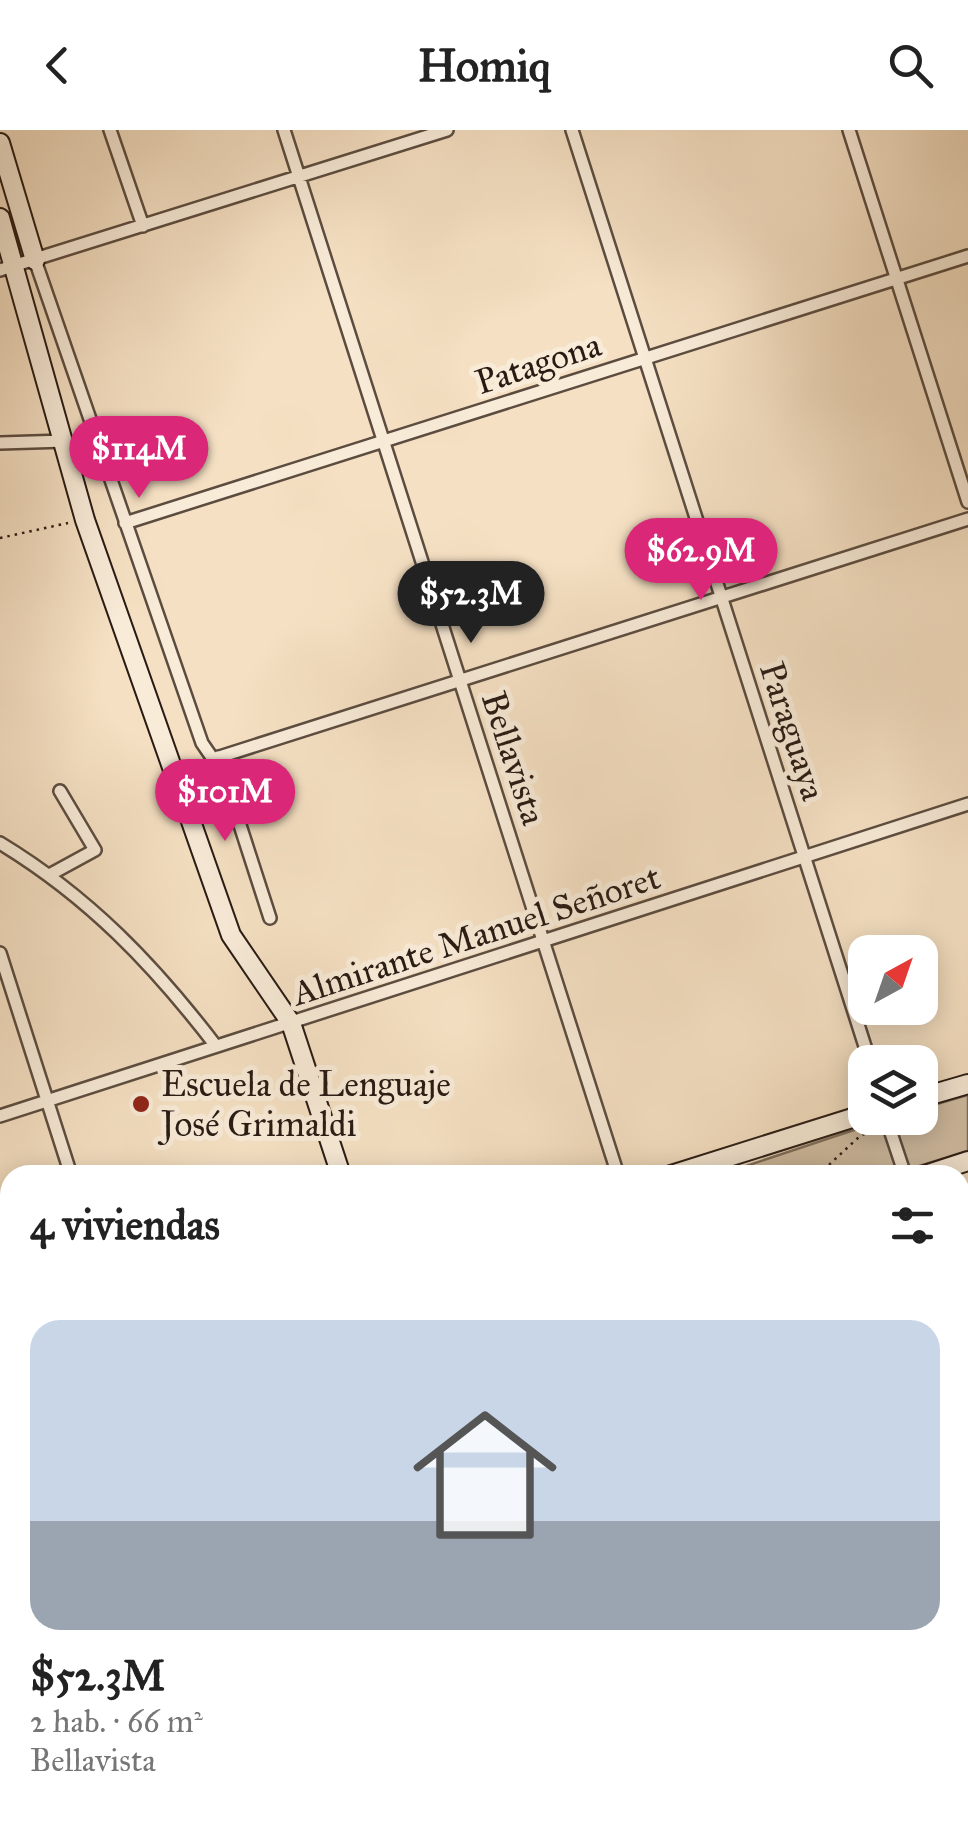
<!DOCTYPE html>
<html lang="es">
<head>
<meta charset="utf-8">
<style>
	:root { --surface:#fff; --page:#f2f2f2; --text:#222; --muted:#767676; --line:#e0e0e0; --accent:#db2777 }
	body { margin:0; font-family:"IM FELL Great Primer",serif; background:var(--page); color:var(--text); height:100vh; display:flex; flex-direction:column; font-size:38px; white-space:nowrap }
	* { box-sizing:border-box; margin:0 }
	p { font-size:32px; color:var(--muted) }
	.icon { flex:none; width:55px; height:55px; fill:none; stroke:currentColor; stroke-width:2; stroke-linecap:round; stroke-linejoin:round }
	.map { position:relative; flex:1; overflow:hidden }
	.panel { position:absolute; left:0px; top:1035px; width:970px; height:670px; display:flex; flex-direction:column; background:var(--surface); border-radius:30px 30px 0 0; box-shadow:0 5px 25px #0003 }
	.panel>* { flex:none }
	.needle { width:65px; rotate:40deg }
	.tools { position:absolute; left:848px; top:805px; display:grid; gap:20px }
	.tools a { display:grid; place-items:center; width:90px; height:90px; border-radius:20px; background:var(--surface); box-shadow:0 5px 25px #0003; font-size:50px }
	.price { position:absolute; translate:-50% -85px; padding:0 22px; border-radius:35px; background:var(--accent); color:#fff; font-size:32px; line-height:65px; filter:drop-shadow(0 2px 5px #0008) }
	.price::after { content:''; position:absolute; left:50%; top:60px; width:30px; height:22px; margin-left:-15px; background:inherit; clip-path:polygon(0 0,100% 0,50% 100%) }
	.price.on { background:#222; color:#fff }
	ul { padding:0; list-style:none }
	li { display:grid; align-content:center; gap:20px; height:530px; padding:0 30px }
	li+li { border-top:2px solid var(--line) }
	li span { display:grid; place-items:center; height:310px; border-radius:30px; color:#555 }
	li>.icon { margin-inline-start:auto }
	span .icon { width:180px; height:180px; fill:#fffc; stroke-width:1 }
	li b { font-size:42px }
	h2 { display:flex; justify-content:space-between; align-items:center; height:120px; padding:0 30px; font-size:42px }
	header { display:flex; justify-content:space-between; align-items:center; height:130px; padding:0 30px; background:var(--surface); font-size:45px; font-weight:700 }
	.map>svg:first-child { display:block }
	.green { fill:#d2bfa5; stroke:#7e6d5c; stroke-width:2.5 }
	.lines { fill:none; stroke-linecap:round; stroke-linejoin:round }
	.street-casing { stroke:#5c4c40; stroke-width:16 }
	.secondary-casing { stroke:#291b14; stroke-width:22 }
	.path { stroke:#291b14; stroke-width:2.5; stroke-dasharray:2.5 5; stroke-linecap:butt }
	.street { stroke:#f8ebd8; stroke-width:11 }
	.secondary { stroke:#f8ebd8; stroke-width:18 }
	.poi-dot { fill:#8f2418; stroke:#f8ebd8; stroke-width:4 }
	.labels { text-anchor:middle; stroke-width:10; stroke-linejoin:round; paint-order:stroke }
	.street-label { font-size:35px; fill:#291b14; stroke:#f8ebd8 }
	.poi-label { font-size:35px; fill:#291b14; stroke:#f8ebd8; text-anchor:start }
</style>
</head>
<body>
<header><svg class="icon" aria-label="back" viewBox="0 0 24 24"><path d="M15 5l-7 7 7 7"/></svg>Homiq<svg class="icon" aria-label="search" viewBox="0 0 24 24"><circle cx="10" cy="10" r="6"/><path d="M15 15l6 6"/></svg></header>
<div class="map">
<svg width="968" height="1705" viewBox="0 0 968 1705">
	<rect width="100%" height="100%" fill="#f5e0c3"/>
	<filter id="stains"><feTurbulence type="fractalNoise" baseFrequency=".002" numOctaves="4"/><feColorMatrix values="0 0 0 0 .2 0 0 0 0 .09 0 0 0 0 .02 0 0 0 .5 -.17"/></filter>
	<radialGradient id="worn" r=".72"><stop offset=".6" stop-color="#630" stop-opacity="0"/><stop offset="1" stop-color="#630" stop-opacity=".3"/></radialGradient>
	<path class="green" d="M968 965V1021L890 1045H719L890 988H920V979Z"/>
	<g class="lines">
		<g class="street-casing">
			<path id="street" d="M110 0 143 96
				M284 0 618 1045
				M572 0 870 932
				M849 0 968 372
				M35 130 202 613 213 629 968 389
				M0 140 447 0
				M0 313 65 311
				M125 393 968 126
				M218 627 270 788
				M0 713C89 767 153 834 216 916
				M51 744 95 720 60 661
				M0 823 71 1045
				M0 986 968 674
				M886 988 905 1045
				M960 1205 968 1228
				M960 1306 968 1303
				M960 1607 968 1605
				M0 1612 10 1609
				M276 1695 279 1705
				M835 1695 838 1705
				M0 1704V1705
				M663 1705 693 1695"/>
		</g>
		<g class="secondary-casing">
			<path id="secondary" d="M0 13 35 130
				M0 88 85 390 231 805 291 893 341 1045
				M920 968 968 954
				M671 1045 865 984
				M925 1045 968 1031
				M0 1259 10 1256
				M0 1339 10 1335
				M557 1695 561 1705"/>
		</g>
		<path class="path" d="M0 408 68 393
			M902 991 914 988
			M818 1045 860 1006 875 999
			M0 1317 10 1313"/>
		<use href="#street" class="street"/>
		<use href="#secondary" class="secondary"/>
	</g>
	<circle class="poi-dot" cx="141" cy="974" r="10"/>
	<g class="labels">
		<g class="street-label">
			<text transform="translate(538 233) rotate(-18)" y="12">Patagona</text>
			<text transform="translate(793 601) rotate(72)" y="12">Paraguaya</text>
			<text transform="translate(514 628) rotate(72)" y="12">Bellavista</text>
			<text transform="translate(476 805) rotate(-18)" y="12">Almirante Manuel Señoret</text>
		</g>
		<g class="poi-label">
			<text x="161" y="966">Escuela de Lenguaje<tspan x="161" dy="40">José Grimaldi</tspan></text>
		</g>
	</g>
	<rect width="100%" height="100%" filter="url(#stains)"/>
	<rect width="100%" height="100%" fill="url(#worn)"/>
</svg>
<div class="tools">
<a><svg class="needle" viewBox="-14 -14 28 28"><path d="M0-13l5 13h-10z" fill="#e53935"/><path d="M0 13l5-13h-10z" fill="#767676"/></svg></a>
<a><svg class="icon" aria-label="layers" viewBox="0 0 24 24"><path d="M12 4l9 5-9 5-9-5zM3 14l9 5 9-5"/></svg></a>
</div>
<b class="price" style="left:139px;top:371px">$114M</b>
<b class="price" style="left:701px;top:473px">$62.9M</b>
<b class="price on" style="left:471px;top:516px">$52.3M</b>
<b class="price" style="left:225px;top:714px">$101M</b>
<section class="panel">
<h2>4 viviendas<svg class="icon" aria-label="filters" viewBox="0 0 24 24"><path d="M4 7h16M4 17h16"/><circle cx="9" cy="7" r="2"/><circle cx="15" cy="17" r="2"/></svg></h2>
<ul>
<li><span style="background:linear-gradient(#c9d6e8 65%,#9aa5b1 0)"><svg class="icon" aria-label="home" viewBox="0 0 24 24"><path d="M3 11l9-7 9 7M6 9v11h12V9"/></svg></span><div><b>$52.3M</b><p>2 hab. · 66 m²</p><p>Bellavista</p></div></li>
</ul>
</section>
</div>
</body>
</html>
